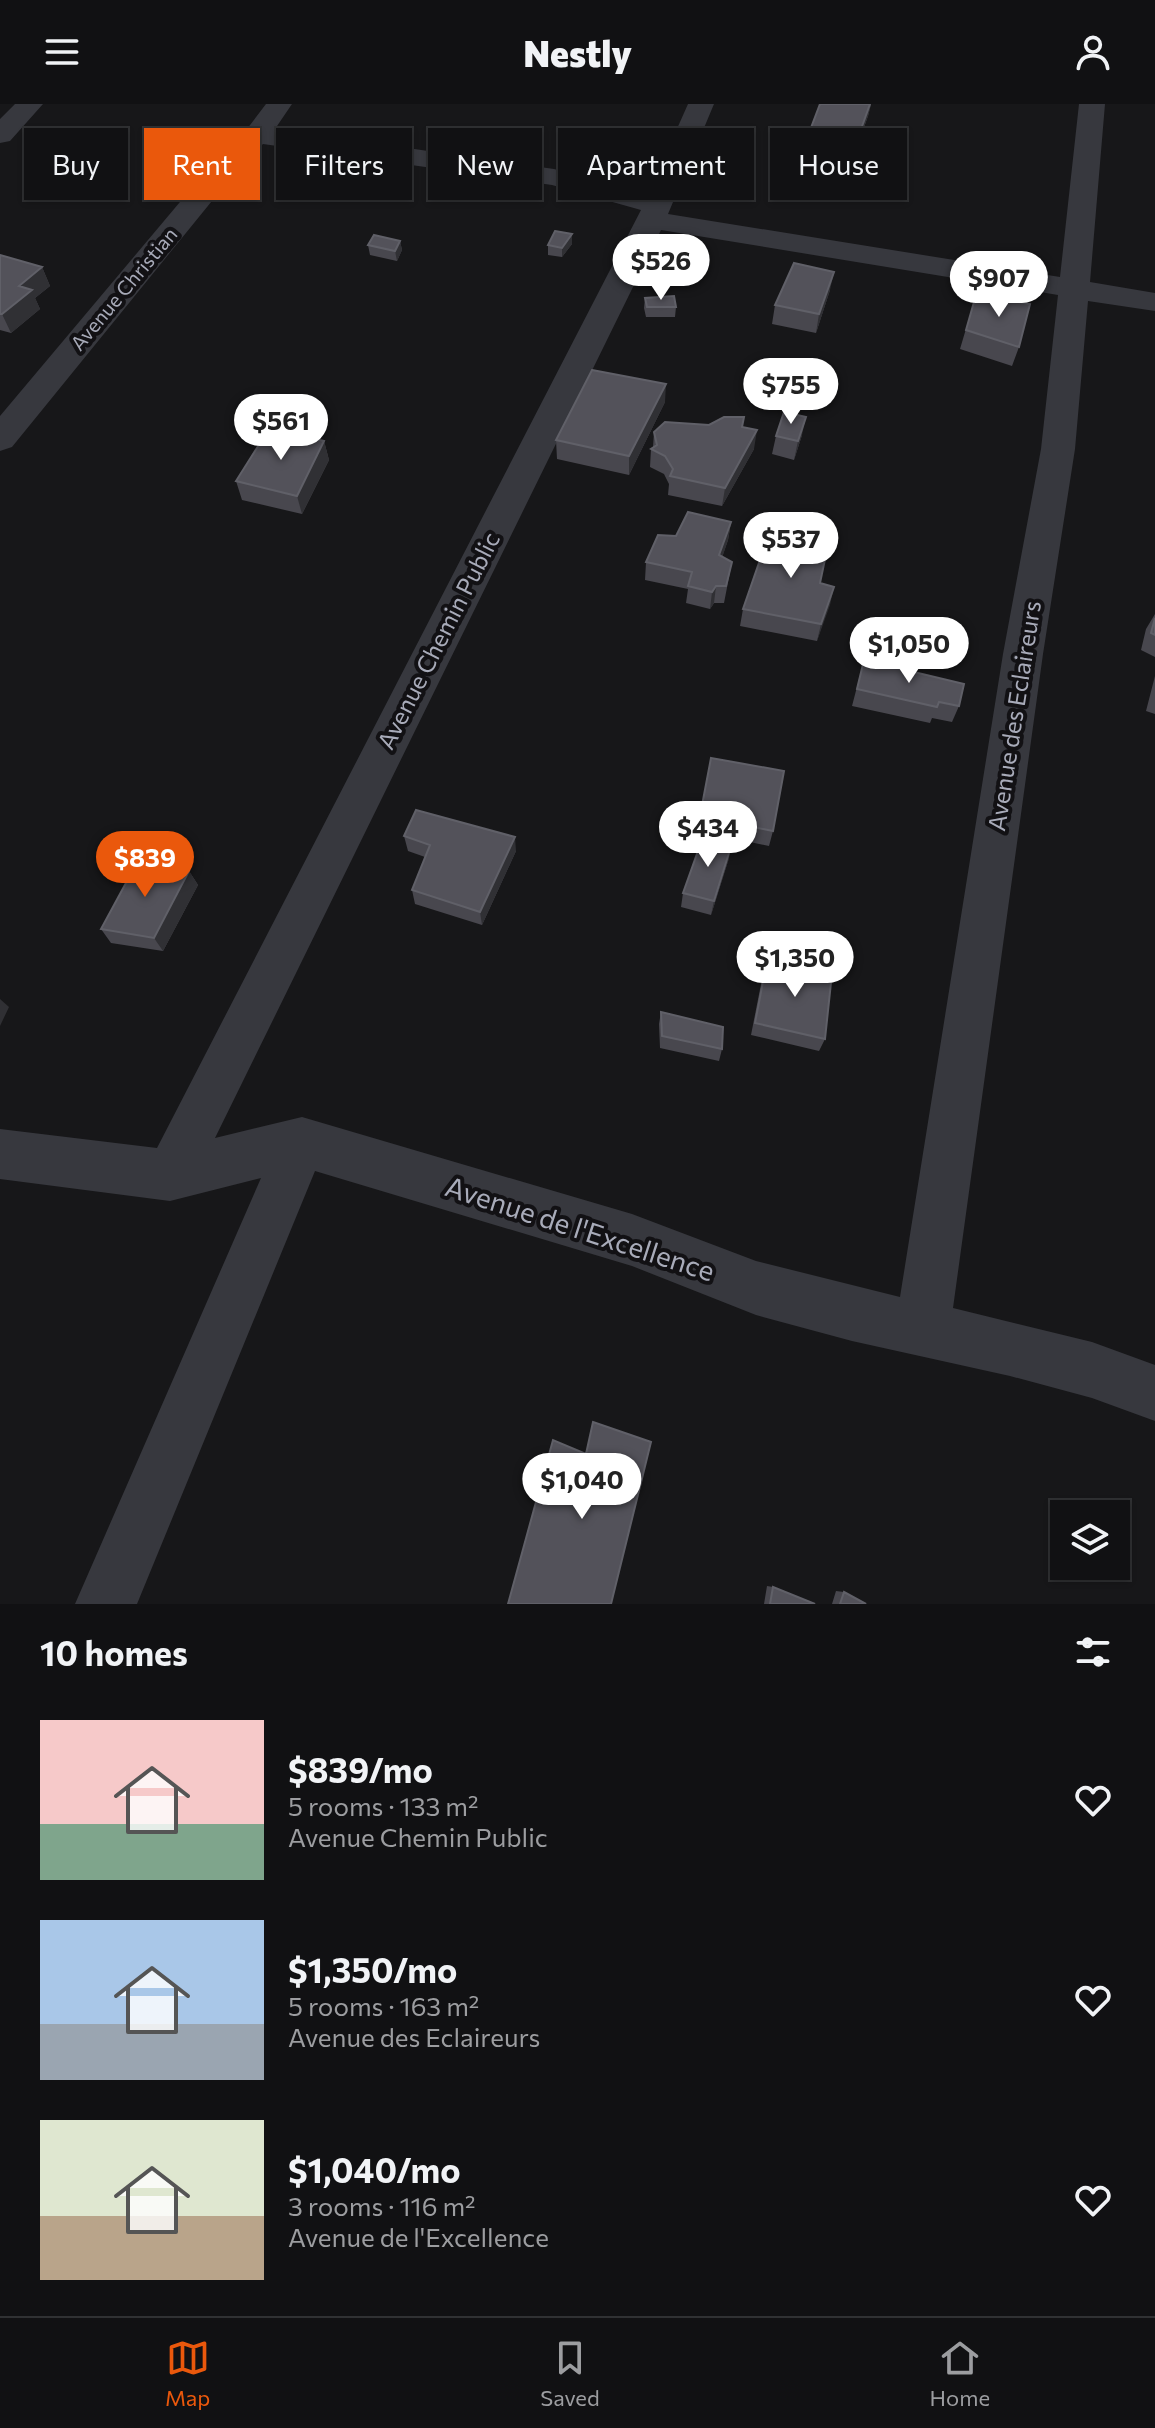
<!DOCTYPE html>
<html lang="en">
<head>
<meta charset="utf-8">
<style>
	:root { --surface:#111113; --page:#1e1f21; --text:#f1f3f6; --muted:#9c9da0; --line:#303133; --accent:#ea580c }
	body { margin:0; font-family:Commissioner,sans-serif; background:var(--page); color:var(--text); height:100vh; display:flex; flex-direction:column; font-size:30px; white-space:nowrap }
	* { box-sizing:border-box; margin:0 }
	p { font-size:26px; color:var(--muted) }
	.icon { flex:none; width:44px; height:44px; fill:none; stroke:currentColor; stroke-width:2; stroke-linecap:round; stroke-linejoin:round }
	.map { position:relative; height:1500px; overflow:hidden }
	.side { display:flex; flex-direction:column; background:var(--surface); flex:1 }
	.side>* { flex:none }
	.top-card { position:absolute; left:24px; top:24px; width:1108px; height:72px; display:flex; gap:16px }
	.buttons { position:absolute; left:1050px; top:1396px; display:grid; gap:16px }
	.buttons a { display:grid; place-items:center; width:80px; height:80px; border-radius:0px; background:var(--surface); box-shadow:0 2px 6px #0004,0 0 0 2px var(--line); font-size:40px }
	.price { position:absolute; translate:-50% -68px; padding:0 18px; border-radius:28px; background:#fff; color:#222; font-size:26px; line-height:52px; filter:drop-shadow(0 2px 4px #0008) }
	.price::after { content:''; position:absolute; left:50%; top:48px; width:24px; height:18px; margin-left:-12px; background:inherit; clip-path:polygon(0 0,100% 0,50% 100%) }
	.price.on { background:var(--accent); color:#fff }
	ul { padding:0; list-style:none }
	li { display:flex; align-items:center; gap:24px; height:200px; padding:0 40px }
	li span { display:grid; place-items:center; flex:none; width:224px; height:160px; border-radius:0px; color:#555 }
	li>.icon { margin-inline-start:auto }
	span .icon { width:96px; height:96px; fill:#fffc; stroke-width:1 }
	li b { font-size:34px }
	h2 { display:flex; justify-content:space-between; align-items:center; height:96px; padding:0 40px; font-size:34px }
	.tag { padding:0 28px; border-radius:0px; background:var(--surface); box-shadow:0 2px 6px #0004,0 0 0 2px var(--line); font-size:28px; line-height:72px }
	.tag.on { background:var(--accent); color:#fff }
	header { display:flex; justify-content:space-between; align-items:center; height:104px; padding:0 40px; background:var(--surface); font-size:36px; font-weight:800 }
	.tabs { display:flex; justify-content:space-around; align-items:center; height:112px; border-top:2px solid var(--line); background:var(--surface); font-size:22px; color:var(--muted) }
	.tabs a { display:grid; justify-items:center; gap:4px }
	.tabs .on { color:var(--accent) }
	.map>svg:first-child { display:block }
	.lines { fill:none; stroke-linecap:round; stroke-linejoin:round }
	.street { fill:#37383e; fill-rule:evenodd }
	.wall { fill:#48474e }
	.shaded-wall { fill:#303034 }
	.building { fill:#53525a; stroke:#606068; stroke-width:2 }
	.labels { text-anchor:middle; stroke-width:8; stroke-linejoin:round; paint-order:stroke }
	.far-street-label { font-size:20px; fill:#a8abb9; stroke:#121114 }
	.street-label { font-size:24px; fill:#a8abb9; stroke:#121114 }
	.near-street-label { font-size:28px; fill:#a8abb9; stroke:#121114 }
</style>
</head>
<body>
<header><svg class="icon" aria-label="menu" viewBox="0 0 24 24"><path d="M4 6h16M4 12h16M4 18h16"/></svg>Nestly<svg class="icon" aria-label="person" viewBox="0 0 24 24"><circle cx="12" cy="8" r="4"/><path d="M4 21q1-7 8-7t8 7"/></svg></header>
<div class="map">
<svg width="1155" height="1500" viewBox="0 0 1155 1500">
	<rect width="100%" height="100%" fill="#171719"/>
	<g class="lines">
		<path class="street" d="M15 0H43L10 37 0 39V15Z
			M266 0H292L275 25 554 65 648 90 688 0H714L668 110 1060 173 1079 0H1105L1090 178 1155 189V207L1088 197 1075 345 1043 550 953 1204 1092 1238 1155 1261V1317L1092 1294 1010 1272 852 1237 756 1211 632 1162 315 1067 137 1500H75L261 1074 170 1097 0 1075V1025L157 1044 641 106 552 81 263 40 242 60 12 343 0 347V312L222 48 247 25ZM661 126 1058 191 1041 345 1003 550 900 1193 756 1157 632 1110 302 1013 215 1034Z"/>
	</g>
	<path class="wall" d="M820 0H871L868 12 850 63 803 56 806 37Z
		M572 130V140L562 153 548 151V141Z
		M400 137 402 146 397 157 370 151 368 141Z
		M0 151 42 163 50 182 35 194 40 205 11 229 0 226Z
		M830 186 816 229 772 220 775 201Z
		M976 191 1019 243 1012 262 960 245Z
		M645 194 676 203 675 213H646L644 204Z
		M665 298 629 371 557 355 556 336Z
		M265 315 300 322 294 331 324 337 329 356 302 410 242 396 236 377 268 325Z
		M742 323 754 345 722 402 668 391 669 380 664 370 650 363 651 345 653 343 654 328Z
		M802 331 794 356 772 350 776 332Z
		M731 418 728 436 722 453 732 458 724 499H714L710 505 686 499 688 485 645 476 646 458 676 432Z
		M820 479 834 483 817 537 740 522 743 505Z
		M1155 510V553L1141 546 1146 525Z
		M864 556 959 602 952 618 932 614 930 619 852 602Z
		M1155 572V610L1146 607Z
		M700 712 773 727 769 742 697 727Z
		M404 732 516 747 482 821 415 800 412 786 425 753 408 747Z
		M729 754 711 811 681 803 683 789Z
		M189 767 198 781 163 847 111 839 101 825Z
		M767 857 825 935 819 947 751 931 763 870Z
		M661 908 722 945 719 957 660 944 659 920Z
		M767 1482 773 1483 815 1500H764Z
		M836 1487 844 1488 866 1500H832Z"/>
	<path class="shaded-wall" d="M870 0H871L868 12 850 63 854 45Z
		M572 130V140L562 153V144Z
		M400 137 402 146 397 157 395 147Z
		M42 163 50 182 35 194 40 205 11 229 2 210 19 182Z
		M834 168 830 186 816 229 819 210Z
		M666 280 665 298 629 371V352Z
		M295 303 300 322 290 338 285 320Z
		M806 313 802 331 794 356 798 337Z
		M757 326 754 345 722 402 725 384Z
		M324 337 329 356 302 410 297 392Z
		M731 418 728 436 717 469 719 451Z
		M716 482 714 499 710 505 712 488Z
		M834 483 830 501 817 537 821 520Z
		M515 733 516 747 482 821 480 808Z
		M732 739 729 754 711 811 714 797Z
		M189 767 198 781 163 847 154 834Z
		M0 895 9 903 0 922Z"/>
	<path class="building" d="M820 0H870L854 45 806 37Z
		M555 127 572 130 562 144 548 141Z
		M374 131 400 137 395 147 368 141Z
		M0 151 42 163 19 182 32 186 2 210H0Z
		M794 159 834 168 819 210 775 201Z
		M976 191 1030 200 1019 243 966 226Z
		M674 192 676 203H647L645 194Z
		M592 266 666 280 629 352 556 336Z
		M271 301 295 303 285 320 265 315Z
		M784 308 806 313 798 337 776 332Z
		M724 313H744L742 323 757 326 725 384 670 372 673 365 665 352 651 345 657 341 654 328 665 318 709 321Z
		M269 325 324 337 297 392 236 377Z
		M688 408 731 418 719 451 732 458 726 482H716L712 488 688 482 692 468 646 458 658 431 676 432Z
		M770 427 828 441 820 479 834 483 821 520 743 505Z
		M1155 514V531L1151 529Z
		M864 556 964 580 959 602 939 598 937 603 857 585Z
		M711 654 784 667 773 727 700 712Z
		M416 706 515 733 480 808 412 786 430 741 404 732Z
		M703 733 732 739 714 797 683 789Z
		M139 755 189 767 154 834 101 825Z
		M767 857 832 869 825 935 755 919Z
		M661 908 723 923 722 945 662 932Z
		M593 1318 651 1338 611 1500H508L553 1336 586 1350Z
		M773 1483 815 1500H770Z
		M844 1488 866 1500H840Z"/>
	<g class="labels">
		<g class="far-street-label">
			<text transform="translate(124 185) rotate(-50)" y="7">Avenue Christian</text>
		</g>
		<g class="street-label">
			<text transform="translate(439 537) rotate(-63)" y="8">Avenue Chemin Public</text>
			<text transform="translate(1015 612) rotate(-81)" y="8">Avenue des Eclaireurs</text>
		</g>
		<g class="near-street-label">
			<text transform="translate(580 1125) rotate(18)" y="10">Avenue de l'Excellence</text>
		</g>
	</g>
</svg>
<div class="buttons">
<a><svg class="icon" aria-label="layers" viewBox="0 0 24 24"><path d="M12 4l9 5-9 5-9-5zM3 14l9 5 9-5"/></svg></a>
</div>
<b class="price" style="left:661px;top:198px">$526</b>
<b class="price" style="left:999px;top:215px">$907</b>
<b class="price" style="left:791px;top:322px">$755</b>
<b class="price" style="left:281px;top:358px">$561</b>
<b class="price" style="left:791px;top:476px">$537</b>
<b class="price" style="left:909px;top:581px">$1,050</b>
<b class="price" style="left:708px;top:765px">$434</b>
<b class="price on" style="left:145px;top:795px">$839</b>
<b class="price" style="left:795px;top:895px">$1,350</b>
<b class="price" style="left:582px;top:1417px">$1,040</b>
<div class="top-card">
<a class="tag">Buy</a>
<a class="tag on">Rent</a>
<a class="tag">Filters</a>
<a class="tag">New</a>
<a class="tag">Apartment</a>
<a class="tag">House</a>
</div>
</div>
<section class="side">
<h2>10 homes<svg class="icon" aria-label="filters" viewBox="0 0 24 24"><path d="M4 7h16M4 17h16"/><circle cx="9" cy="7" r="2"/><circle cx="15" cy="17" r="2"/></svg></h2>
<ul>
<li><span style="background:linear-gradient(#f6c9c9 65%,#7fa58c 0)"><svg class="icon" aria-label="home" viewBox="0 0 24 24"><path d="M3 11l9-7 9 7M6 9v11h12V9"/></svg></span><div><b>$839/mo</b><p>5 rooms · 133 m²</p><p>Avenue Chemin Public</p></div><svg class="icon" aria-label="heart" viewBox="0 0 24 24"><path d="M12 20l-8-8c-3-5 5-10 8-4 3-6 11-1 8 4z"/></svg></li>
<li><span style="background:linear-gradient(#a9c7e8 65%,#9aa5b1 0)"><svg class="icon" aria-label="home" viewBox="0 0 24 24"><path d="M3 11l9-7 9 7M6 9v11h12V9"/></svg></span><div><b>$1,350/mo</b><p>5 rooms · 163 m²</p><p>Avenue des Eclaireurs</p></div><svg class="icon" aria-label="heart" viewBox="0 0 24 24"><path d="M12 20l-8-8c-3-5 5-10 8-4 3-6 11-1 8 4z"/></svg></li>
<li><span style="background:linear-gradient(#dfe7d0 60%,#b9a48a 0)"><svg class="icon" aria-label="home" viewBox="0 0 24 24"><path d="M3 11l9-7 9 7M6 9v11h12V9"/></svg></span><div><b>$1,040/mo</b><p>3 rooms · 116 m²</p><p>Avenue de l'Excellence</p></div><svg class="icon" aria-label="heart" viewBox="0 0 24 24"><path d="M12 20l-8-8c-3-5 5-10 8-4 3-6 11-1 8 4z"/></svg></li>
</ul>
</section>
<nav class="tabs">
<a class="on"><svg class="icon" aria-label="map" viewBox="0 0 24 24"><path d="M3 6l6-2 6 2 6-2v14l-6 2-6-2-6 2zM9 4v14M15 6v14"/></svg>Map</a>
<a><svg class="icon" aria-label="saved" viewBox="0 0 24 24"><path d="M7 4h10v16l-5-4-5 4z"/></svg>Saved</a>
<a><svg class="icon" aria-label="home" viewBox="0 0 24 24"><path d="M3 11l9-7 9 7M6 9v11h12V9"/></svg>Home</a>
</nav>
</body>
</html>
